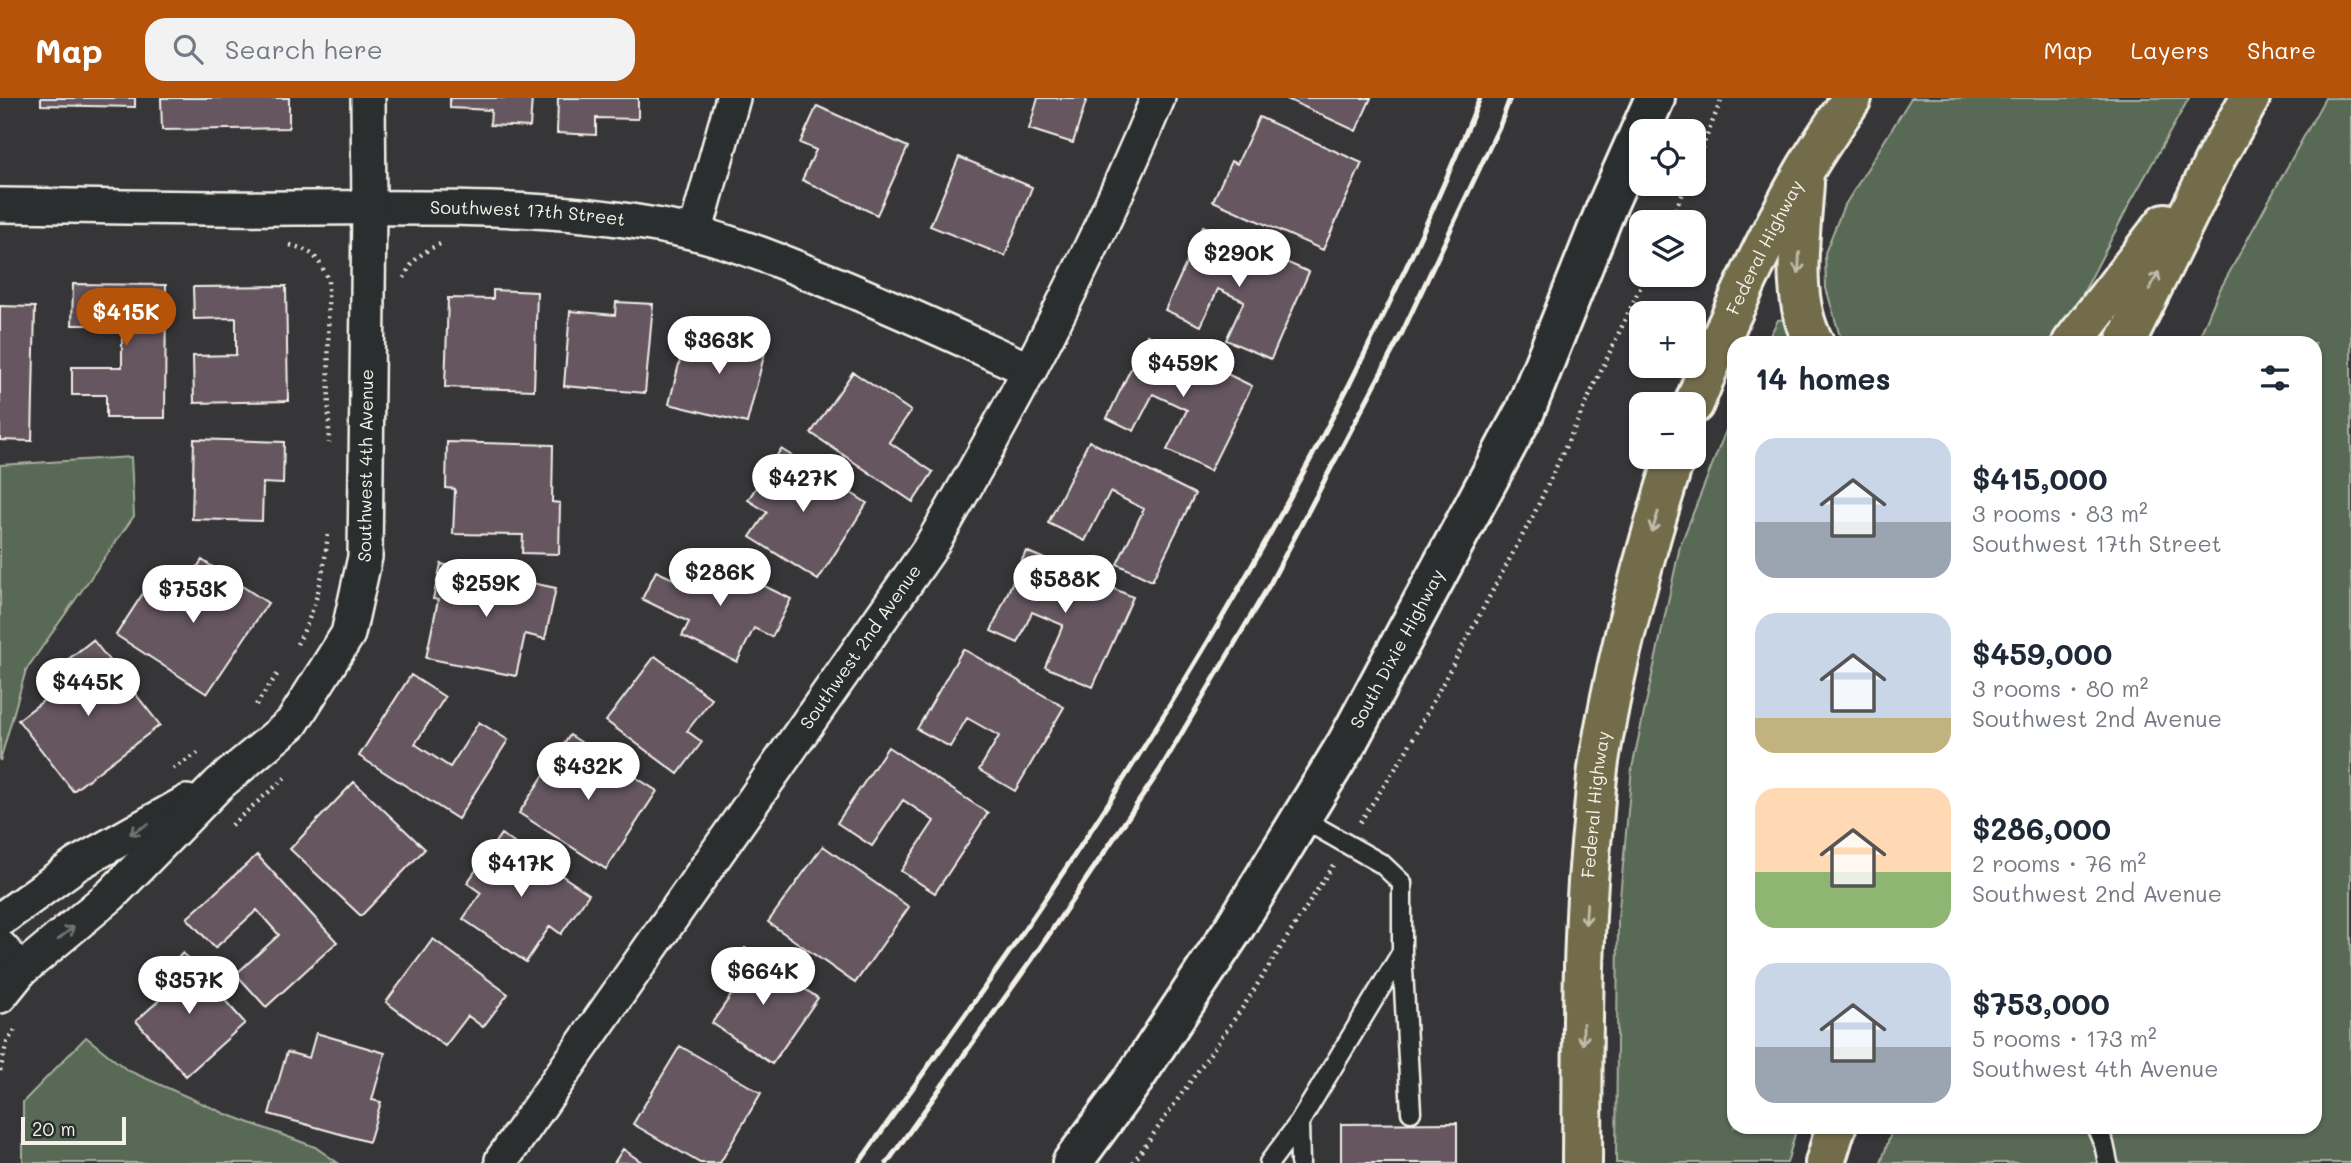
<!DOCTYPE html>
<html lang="en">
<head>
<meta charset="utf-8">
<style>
	:root { --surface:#fff; --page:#f2f2f3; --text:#1f2937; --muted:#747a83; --accent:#b45309 }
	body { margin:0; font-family:Mali,sans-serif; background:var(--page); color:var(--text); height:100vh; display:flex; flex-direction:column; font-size:26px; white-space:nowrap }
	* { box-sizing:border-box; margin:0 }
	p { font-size:23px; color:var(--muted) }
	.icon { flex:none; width:38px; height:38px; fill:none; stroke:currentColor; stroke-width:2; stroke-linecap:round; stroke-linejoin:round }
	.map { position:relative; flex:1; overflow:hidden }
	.sheet { position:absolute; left:1727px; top:238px; width:595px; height:798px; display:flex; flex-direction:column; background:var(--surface); border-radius:21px; box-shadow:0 2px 5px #0004 }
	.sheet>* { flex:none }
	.controls { position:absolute; left:1629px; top:21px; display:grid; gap:14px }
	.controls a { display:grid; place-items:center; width:77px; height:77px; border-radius:14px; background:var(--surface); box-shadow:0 2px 5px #0004; font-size:35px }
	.scale { position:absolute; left:21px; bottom:18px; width:105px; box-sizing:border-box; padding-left:7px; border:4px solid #f4f1e8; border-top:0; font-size:19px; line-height:24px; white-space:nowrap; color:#f4f1e8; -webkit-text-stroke:5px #2a2d2e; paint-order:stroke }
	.price { position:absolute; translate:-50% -60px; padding:0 16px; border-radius:24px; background:#fff; color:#222; font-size:23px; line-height:46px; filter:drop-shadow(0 2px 4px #0008) }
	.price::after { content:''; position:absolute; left:50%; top:42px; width:21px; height:16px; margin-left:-10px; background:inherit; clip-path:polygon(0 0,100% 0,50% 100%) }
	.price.on { background:var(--accent); color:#fff }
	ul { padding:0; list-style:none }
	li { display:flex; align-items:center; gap:21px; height:175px; padding:0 28px }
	li span { display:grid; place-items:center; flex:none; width:196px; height:140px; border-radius:21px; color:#555 }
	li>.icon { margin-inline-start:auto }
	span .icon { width:84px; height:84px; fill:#fffc; stroke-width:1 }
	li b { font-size:30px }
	h2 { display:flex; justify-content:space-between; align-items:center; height:84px; padding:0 28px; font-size:30px }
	header { display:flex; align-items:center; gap:42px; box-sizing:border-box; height:98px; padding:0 35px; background:var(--accent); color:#fff }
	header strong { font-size:33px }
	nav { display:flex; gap:38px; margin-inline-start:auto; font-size:24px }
	.search { width:490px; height:63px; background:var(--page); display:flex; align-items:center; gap:18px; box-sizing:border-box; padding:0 24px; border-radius:21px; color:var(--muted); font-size:26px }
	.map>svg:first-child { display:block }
	.green { fill:#596a54; stroke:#a6ae9e; stroke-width:2 }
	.building { fill:#655661; stroke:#f4f1e8; stroke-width:2 }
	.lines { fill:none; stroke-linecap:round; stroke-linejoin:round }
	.service-casing { stroke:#f4f1e8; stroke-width:23 }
	.minor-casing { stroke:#f4f1e8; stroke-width:38 }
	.secondary-casing { stroke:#f4f1e8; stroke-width:44 }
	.primary-casing { stroke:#f4f1e8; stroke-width:44 }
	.path { stroke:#f4f1e8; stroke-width:4.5; stroke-dasharray:2 5; stroke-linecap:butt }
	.service { stroke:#2a2d2e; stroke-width:18 }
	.minor { stroke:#2a2d2e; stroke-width:33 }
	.secondary { stroke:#2a2d2e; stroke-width:38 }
	.primary { stroke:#736c4b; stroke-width:38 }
	.rail { stroke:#f4f1e8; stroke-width:5 }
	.oneway { stroke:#c0bca9 }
	.oneway2 { stroke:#71726f }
	.labels { text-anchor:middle; stroke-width:7; stroke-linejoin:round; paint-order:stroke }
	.street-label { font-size:18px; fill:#f4f1e8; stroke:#2a2d2e }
</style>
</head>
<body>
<header>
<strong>Map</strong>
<div class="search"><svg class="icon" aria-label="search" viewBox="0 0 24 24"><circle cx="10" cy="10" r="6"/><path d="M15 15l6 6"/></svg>Search here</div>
<nav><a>Map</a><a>Layers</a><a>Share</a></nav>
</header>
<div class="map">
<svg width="2351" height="1065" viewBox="0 0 2351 1065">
	<rect width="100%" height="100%" fill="#363538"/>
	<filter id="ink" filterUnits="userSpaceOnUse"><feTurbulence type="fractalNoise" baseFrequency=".0143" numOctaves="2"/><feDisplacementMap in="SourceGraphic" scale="14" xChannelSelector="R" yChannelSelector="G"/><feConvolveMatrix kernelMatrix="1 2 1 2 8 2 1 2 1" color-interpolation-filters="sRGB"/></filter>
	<g filter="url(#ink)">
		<path class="green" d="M1911 0H2189L2130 105 2064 232 2053 245H1845L1839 235 1826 190 1825 155 1843 110Z
			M2325 0H2351V1065H1881L1893 1029H2315V245H2197L2217 197Z
			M1785 221 1793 245H1766L1778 222Z
			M1734 312V1029H1797L1787 1065H1616L1618 821 1632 670 1680 448Z
			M131 359 134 418 26 572 0 663V367Z
			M86 939 127 972 226 1016 315 1049 338 1065H23V1004Z"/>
		<path class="building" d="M41 0H135V9L41 7Z
			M161 0H289V30L162 32Z
			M450 0H532L530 29 490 27 491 12 450 10Z
			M558 0H638V21L596 20V37L557 35Z
			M1038 0H1087L1073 45 1029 31Z
			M1285 0H1371L1356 33Z
			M817 8 908 49 877 117 802 82 816 52 800 45Z
			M1259 19 1362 65 1323 152 1213 103 1231 63 1237 66Z
			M959 59 1032 89 1005 158 930 128Z
			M1203 128 1309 174 1271 261 1226 242 1244 203 1218 191 1201 228 1165 212Z
			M73 186 166 187 165 320H106V297H72V269H122V227H72Z
			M286 188 288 303 194 305 193 258 236 257V220L194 221 193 189Z
			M493 192 537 194 534 292 445 289 448 200 493 201Z
			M616 204 653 206 645 295 564 288 570 213 615 217Z
			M0 208 35 209 32 343 0 342Z
			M730 233 768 242 747 325 669 306 686 238 726 247Z
			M1147 237 1252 288 1210 373 1167 352 1187 312 1153 296 1134 333 1107 320Z
			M853 274 911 313 889 344 933 374 913 404 811 335Z
			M194 341 284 344 283 386 263 385 262 423 192 421Z
			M1089 343 1195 396 1152 483 1117 466 1144 411 1110 394 1085 443 1048 425Z
			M447 344 553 347 552 404 560 405 559 456 522 455 523 437 453 436 455 391 446 390Z
			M781 351 867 405 818 482 750 439 767 414 748 402Z
			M1026 453 1133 499 1093 589 1045 569 1063 527 1032 514 1018 545 991 533Z
			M707 460 791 501 772 539 754 530 737 564 682 538 689 524 642 501 656 473 693 490Z
			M202 462 268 505 207 596 116 537 153 480 179 497Z
			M441 466 556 490 545 541 525 536 516 578 426 560 438 502 433 501Z
			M93 542 160 627 73 693 18 622 72 581 61 567Z
			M963 551 1064 609 1015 693 979 672 999 638 967 620 950 649 917 631Z
			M655 558 712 601 687 633 702 644 678 676 606 623Z
			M411 577 445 599 415 646 450 669 479 624 508 642 458 721 359 658Z
			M570 637 657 693 606 771 519 715Z
			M888 649 988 715 935 795 901 773 934 723 903 702 872 748 837 725Z
			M354 684 425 751 361 818 290 751Z
			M501 736 589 796 561 836 550 828 526 864 463 821 481 795 467 785Z
			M823 748 909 809 855 885 768 824Z
			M257 757 337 844 266 909 236 876 279 837 257 812 215 850 187 820Z
			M433 841 508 896 483 929 468 918 445 948 386 904Z
			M745 850 818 900 772 966 712 925 736 890 724 881Z
			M183 855 245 925 186 978 136 923 166 896 153 882Z
			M316 935 385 955 372 1002 381 1004 369 1044 269 1016 287 954 309 960Z
			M680 948 761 995 720 1065H700L633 1026Z
			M1457 1025V1065H1341V1026Z
			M623 1051 643 1065H614Z"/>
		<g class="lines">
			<g class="service-casing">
				<path id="service" d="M1301 720 1382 766 1402 785V854
					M1299 1025 1402 854 1411 1014
					M2096 1029 2104 1046 2108 1065
					M1269 1065 1299 1025 1300 1065"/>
			</g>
			<g class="minor-casing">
				<g id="minor">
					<path id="s1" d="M0 107C99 108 199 111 298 110 430 110 566 105 695 135 735 145 773 160 811 176 885 205 957 239 1030 272"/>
					<path d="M695 135 733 0"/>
					<path d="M0 822 77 766 187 704"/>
					<path d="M0 849 21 872"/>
					<path id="s2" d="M0 898 21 872 111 797 219 686 292 625 348 536 365 459 369 110 368 0"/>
					<path id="s3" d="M502 1062 928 453C1014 308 1093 156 1158 0"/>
				</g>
			</g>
			<g class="secondary-casing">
				<g id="secondary">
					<path id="s4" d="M1072 1065 1134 981 1234 830 1347 645 1525 313 1607 108 1655 0"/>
				</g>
			</g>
			<g class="primary-casing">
				<g id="primary">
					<path d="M1804 85C1801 136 1789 199 1814 245"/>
					<path d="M2072 245 2165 125"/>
					<path d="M2125 245 2217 58 2250 0"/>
					<path id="s5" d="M1694 306C1725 227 1762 147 1805 72 1819 48 1836 24 1852 0"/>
					<path id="s6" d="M1582 1065C1583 952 1581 839 1593 726 1595 703 1596 680 1600 657 1617 555 1644 457 1675 359"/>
					<path d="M1825 1065 1836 1029"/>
				</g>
			</g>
			<path class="path" d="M1694 70 1722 0
				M1670 124 1687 86
				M290 147C314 153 318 160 328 181L329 345
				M404 180C412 162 422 154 440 146
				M297 546C316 513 325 471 328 434
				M256 607 279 574
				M173 671 198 655
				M1360 724 1403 659 1535 414 1646 177
				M231 727 285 680
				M0 973 7 944 17 929
				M1133 1065 1245 906 1333 767"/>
			<use href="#service" class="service"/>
			<use href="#minor" class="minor"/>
			<use href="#secondary" class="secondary"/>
			<use href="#primary" class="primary"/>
			<path class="rail" d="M859 1065C909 994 961 924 1010 853 1193 587 1359 299 1480 0
				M887 1065 1031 863 1160 672 1271 484 1401 237 1500 27 1510 0"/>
		</g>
		<defs><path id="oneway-shaft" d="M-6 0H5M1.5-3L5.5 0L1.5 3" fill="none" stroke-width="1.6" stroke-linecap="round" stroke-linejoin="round" transform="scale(1.75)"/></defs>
		<g class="oneway">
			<use href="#oneway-shaft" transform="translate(1799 165) rotate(92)"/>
			<use href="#oneway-shaft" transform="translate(2154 183) rotate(-63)"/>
			<use href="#oneway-shaft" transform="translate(1655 424) rotate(108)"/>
			<use href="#oneway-shaft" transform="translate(1586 816) rotate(94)"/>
			<use href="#oneway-shaft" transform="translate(1583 936) rotate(90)"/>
		</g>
		<g class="oneway2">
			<use href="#oneway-shaft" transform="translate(139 731) rotate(151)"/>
			<use href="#oneway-shaft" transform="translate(66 835) rotate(-40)"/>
		</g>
	</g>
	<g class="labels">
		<g class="street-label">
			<text dy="6" stroke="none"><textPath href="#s1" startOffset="528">Southwest 17th Street</textPath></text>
			<text dy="6" stroke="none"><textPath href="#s5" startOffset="172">Federal Highway</textPath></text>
			<text dy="6" stroke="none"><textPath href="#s2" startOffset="676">Southwest 4th Avenue</textPath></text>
			<text dy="6" stroke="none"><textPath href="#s3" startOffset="626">Southwest 2nd Avenue</textPath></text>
			<text dy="6" stroke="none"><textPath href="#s4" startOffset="609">South Dixie Highway</textPath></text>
			<text dy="6" stroke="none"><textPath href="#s6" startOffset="359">Federal Highway</textPath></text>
		</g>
	</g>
</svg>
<div class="controls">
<a><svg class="icon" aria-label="locate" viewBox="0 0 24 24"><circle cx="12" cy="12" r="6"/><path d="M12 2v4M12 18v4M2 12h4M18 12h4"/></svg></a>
<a><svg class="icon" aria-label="layers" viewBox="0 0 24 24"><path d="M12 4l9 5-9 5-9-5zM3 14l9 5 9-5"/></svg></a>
<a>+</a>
<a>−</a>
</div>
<div class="scale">20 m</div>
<b class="price" style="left:1239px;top:191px">$290K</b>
<b class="price on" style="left:126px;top:250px">$415K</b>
<b class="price" style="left:719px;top:278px">$363K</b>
<b class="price" style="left:1183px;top:301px">$459K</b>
<b class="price" style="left:803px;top:416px">$427K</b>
<b class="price" style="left:720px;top:510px">$286K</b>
<b class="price" style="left:1065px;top:517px">$588K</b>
<b class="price" style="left:486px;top:521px">$259K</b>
<b class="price" style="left:193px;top:527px">$753K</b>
<b class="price" style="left:88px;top:620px">$445K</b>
<b class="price" style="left:588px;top:704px">$432K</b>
<b class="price" style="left:521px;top:801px">$417K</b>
<b class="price" style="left:763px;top:909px">$664K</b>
<b class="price" style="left:189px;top:918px">$357K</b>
<section class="sheet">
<h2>14 homes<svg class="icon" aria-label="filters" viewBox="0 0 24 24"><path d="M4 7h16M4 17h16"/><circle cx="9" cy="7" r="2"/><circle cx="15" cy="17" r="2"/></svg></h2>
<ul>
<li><span style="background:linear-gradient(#c9d6e8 60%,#9aa5b1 0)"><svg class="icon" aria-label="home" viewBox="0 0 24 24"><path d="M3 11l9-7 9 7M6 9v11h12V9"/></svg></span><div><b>$415,000</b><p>3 rooms · 83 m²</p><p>Southwest 17th Street</p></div></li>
<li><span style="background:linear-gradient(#c9d6e8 75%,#c2b280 0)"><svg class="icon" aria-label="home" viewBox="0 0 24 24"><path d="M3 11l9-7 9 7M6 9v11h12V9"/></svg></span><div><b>$459,000</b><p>3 rooms · 80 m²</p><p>Southwest 2nd Avenue</p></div></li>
<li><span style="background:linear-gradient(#ffd9b3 60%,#8fb573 0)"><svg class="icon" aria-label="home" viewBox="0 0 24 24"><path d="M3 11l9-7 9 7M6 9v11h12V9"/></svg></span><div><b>$286,000</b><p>2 rooms · 76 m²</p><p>Southwest 2nd Avenue</p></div></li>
<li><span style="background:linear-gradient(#c9d6e8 60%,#9aa5b1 0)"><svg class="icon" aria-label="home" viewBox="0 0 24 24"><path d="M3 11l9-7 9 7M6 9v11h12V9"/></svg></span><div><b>$753,000</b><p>5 rooms · 173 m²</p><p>Southwest 4th Avenue</p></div></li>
</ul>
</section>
</div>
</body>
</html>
